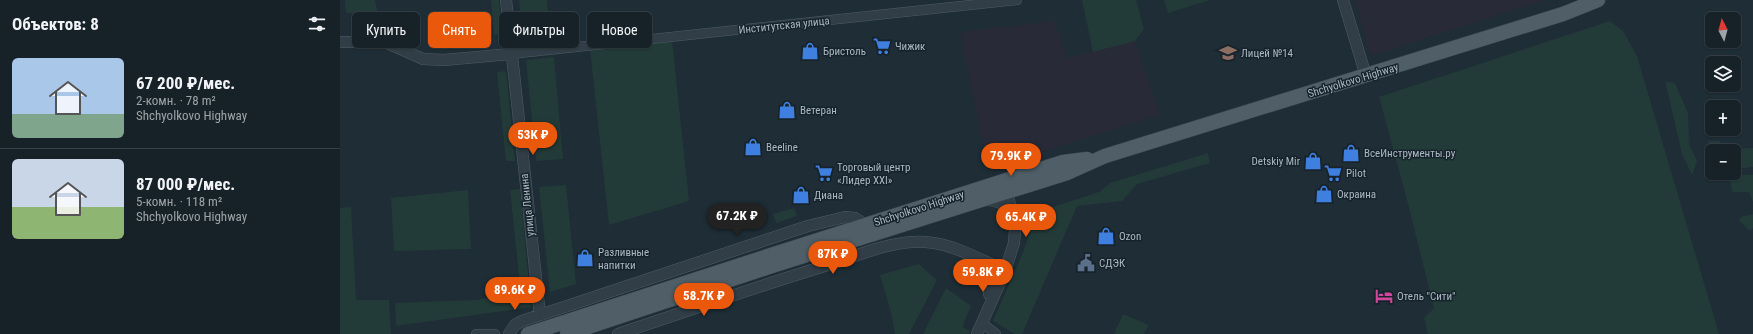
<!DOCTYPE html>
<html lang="ru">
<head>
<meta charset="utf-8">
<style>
	:root { --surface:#162228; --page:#232f34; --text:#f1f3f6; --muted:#9ea4a8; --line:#353f45; --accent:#ea580c }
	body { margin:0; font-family:"Roboto Condensed",sans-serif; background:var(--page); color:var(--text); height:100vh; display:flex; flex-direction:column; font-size:15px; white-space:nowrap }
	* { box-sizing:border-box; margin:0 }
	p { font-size:13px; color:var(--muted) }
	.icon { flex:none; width:22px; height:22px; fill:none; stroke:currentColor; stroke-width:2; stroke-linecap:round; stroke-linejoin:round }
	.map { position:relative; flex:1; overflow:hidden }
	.side { display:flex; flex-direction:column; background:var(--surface); width:340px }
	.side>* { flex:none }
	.guide { position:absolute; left:12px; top:12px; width:380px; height:36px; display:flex; gap:8px }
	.needle { width:26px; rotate:354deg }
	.fabs { position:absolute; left:1365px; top:12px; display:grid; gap:8px }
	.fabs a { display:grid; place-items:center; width:36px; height:36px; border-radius:6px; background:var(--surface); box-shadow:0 1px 3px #0004,0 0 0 1px var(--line); font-size:20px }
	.price { position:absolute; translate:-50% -34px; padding:0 9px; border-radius:14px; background:var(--accent); color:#fff; font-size:13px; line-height:26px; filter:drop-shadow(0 1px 2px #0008) }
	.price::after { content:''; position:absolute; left:50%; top:24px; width:12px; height:9px; margin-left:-6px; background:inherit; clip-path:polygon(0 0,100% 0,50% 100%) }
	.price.on { background:#222; color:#fff }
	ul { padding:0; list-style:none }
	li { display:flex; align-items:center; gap:12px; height:100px; padding:0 12px }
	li+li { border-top:1px solid var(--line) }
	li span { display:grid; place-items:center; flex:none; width:112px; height:80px; border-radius:6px; color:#555 }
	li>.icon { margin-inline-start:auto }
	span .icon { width:48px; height:48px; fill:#fffc; stroke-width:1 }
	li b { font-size:17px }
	h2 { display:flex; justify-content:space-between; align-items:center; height:48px; padding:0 12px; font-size:17px }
	.tag { padding:0 14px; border-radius:6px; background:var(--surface); box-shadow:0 1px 3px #0004,0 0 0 1px var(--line); font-size:14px; line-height:36px }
	.tag.on { background:var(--accent); color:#fff }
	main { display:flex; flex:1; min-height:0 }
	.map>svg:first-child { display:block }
	.medical { fill:#292a38 }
	.green { fill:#233b38 }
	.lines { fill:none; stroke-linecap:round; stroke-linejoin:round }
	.minor-casing { stroke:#4f5c65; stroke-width:10 }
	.tertiary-casing { stroke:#4f5c65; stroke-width:12 }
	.primary-casing { stroke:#3e4a53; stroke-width:15 }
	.minor { stroke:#313e47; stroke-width:9 }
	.tertiary { stroke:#313e47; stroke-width:11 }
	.primary { stroke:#4f5e67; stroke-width:14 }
	.labels { text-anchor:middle; stroke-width:3; stroke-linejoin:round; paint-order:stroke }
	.street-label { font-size:11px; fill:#abb9c4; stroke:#17232b }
	.poi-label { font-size:11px; fill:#abb9c4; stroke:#17232b; text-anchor:start }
</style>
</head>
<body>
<main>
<section class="side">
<h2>Объектов: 8<svg class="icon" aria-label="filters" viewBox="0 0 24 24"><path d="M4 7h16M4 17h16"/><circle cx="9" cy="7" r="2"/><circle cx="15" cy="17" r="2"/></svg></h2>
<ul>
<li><span style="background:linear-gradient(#a9c7e8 70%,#7fa58c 0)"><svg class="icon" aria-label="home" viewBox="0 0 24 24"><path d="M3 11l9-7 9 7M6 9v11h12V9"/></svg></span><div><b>67 200 ₽/мес.</b><p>2-комн. · 78 m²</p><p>Shchyolkovo Highway</p></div></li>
<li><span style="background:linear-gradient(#c9d6e8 60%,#8fb573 0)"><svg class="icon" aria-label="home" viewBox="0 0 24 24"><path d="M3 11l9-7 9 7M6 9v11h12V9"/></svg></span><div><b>87 000 ₽/мес.</b><p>5-комн. · 118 m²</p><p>Shchyolkovo Highway</p></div></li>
</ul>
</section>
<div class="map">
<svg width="1413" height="334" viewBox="0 0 1413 334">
	<rect width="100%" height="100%" fill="#1e2d36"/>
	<path class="medical" d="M1015 0H1205L1033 55H1030Z
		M714 21 727 58 795 41 820 115 663 164 645 153 620 32Z"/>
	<path class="green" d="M5 0H35L38 14 6 13Z
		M151 0H159L162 34 154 35Z
		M179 0H207L209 27 182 30Z
		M742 0H796L804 29 795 41 753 52Z
		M824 0H870L828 13Z
		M1270 21 1283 31 1297 56 1379 334H1088L1084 318 1094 308 1067 200 1039 97Z
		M332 40 349 201 269 225 250 49Z
		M214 57 223 159 196 161 186 60Z
		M166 71 175 161H166L157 72Z
		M1325 81 1335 83 1348 113 1349 144 1357 161 1352 175 1342 154Z
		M1368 141H1379L1389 149 1413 148V167L1395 169 1394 151 1372 152Z
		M868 153 870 163 797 184 782 201 737 206 682 334H675L653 321 683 252 697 212 759 192 770 183Z
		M1397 175H1413V202L1409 192H1392L1390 177Z
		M226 185 236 284 210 292 199 187Z
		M180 189 189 284 180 285 170 190Z
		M128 190 131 249 54 251 51 198Z
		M11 207 16 300H49L51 334H0V208Z
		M454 208 457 216 436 223 433 214Z
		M1413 214V228L1410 231 1399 220 1401 217Z
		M579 264 597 280 569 334H555L551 313 540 275Z
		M606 288 631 306 622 327 630 331 628 334H583Z
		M189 289 191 307 56 326 55 303 137 300Z
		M783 314 809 325 804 334H774Z"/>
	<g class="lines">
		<g class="minor-casing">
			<path id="minor" d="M171 54 677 0
				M642 323 656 334
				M136 334H155"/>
		</g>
		<g class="tertiary-casing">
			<path id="tertiary" d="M166 0 200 315
				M1003 0 1026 76
				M0 42H45L83 59 104 60 171 54
				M645 200C661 200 664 204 671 217
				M645 262C656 271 652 281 649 294
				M169 334 175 325 182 321 468 226 505 217 515 218 526 225
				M278 334C348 311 418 286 488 265 519 255 553 240 585 242 614 244 639 259 665 271
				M637 334 665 271 674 243 675 230 673 213 664 186"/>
		</g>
		<g class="primary-casing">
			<path id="primary" d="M188 334 428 256 723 162 747 159
				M227 334 432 266 727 173 765 156 1223 14 1258 0"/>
		</g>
		<use href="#minor" class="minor"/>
		<use href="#tertiary" class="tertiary"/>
		<use href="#primary" class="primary"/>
	</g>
	<defs>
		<g id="supermarket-bare" transform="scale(1.38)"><path d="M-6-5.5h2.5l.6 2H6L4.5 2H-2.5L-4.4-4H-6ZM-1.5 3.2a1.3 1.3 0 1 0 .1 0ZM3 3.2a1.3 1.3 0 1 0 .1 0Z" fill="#3f7fe0" stroke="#17232b" stroke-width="2.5" paint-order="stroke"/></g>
		<g id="shop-bare" transform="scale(1.38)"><path d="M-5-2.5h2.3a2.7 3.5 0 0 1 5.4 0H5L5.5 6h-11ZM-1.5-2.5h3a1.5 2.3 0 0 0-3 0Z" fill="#3f7fe0" stroke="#17232b" stroke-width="2.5" paint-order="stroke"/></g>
		<g id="school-bare" transform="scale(1.38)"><path d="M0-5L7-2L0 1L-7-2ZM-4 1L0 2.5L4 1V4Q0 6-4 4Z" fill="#8d6e63" stroke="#17232b" stroke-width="2.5" paint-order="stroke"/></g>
		<g id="civic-bare" transform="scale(1.38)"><path d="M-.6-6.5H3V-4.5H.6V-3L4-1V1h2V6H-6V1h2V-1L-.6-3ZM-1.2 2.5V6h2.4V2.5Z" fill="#5c6f8a" stroke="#17232b" stroke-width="2.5" paint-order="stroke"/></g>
		<g id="hotel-bare" transform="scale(1.38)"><path d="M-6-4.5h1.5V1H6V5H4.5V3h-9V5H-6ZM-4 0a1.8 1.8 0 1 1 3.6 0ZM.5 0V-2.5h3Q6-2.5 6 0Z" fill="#d1479c" stroke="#17232b" stroke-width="2.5" paint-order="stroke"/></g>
	</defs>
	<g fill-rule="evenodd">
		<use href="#supermarket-bare" x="542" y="46"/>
		<use href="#shop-bare" x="470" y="51"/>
		<use href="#school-bare" x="888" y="53"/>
		<use href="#shop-bare" x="447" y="110"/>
		<use href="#shop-bare" x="413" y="147"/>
		<use href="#shop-bare" x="1011" y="153"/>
		<use href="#shop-bare" x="973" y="161"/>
		<use href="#supermarket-bare" x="484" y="173"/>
		<use href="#supermarket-bare" x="993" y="173"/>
		<use href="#shop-bare" x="984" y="194"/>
		<use href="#shop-bare" x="461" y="195"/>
		<use href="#shop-bare" x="766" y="236"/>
		<use href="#shop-bare" x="245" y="258"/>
		<use href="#civic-bare" x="746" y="263"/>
		<use href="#hotel-bare" x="1044" y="296"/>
	</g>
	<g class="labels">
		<g class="street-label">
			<text transform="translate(444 25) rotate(-6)" y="4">Институтская улица</text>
			<text transform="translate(1013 80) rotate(-17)" y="4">Shchyolkovo Highway</text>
			<text transform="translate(187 205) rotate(-96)" y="4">улица Ленина</text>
			<text transform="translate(579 208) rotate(-18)" y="4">Shchyolkovo Highway</text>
		</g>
		<g class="poi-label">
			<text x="555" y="50">Чижик</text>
			<text x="483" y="55">Бристоль</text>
			<text x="901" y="57">Лицей №14</text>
			<text x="460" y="114">Ветеран</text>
			<text x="426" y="151">Beeline</text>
			<text x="1024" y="157">ВсеИнструменты.ру</text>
			<text x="960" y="165" text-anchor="end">Detskiy Mir</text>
			<text x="497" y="171">Торговый центр<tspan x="497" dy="13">«Лидер XXI»</tspan></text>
			<text x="1006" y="177">Pilot</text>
			<text x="997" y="198">Окраина</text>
			<text x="474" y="199">Диана</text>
			<text x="779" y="240">Ozon</text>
			<text x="258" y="256">Разливные<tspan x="258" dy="13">напитки</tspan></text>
			<text x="759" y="267">СДЭК</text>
			<text x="1057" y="300">Отель "Сити"</text>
		</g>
	</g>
</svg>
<div class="fabs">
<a><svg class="needle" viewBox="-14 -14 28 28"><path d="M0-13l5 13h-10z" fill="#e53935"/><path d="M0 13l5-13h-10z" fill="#9ea4a8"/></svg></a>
<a><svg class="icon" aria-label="layers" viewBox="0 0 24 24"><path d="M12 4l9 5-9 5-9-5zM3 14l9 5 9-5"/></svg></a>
<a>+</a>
<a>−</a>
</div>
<b class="price" style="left:193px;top:156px">53K ₽</b>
<b class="price" style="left:671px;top:177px">79.9K ₽</b>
<b class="price on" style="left:397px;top:237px">67.2K ₽</b>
<b class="price" style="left:686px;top:238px">65.4K ₽</b>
<b class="price" style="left:493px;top:275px">87K ₽</b>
<b class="price" style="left:643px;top:293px">59.8K ₽</b>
<b class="price" style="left:175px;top:311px">89.6K ₽</b>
<b class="price" style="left:364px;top:317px">58.7K ₽</b>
<div class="guide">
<a class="tag">Купить</a>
<a class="tag on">Снять</a>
<a class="tag">Фильтры</a>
<a class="tag">Новое</a>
</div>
</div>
</main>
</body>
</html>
